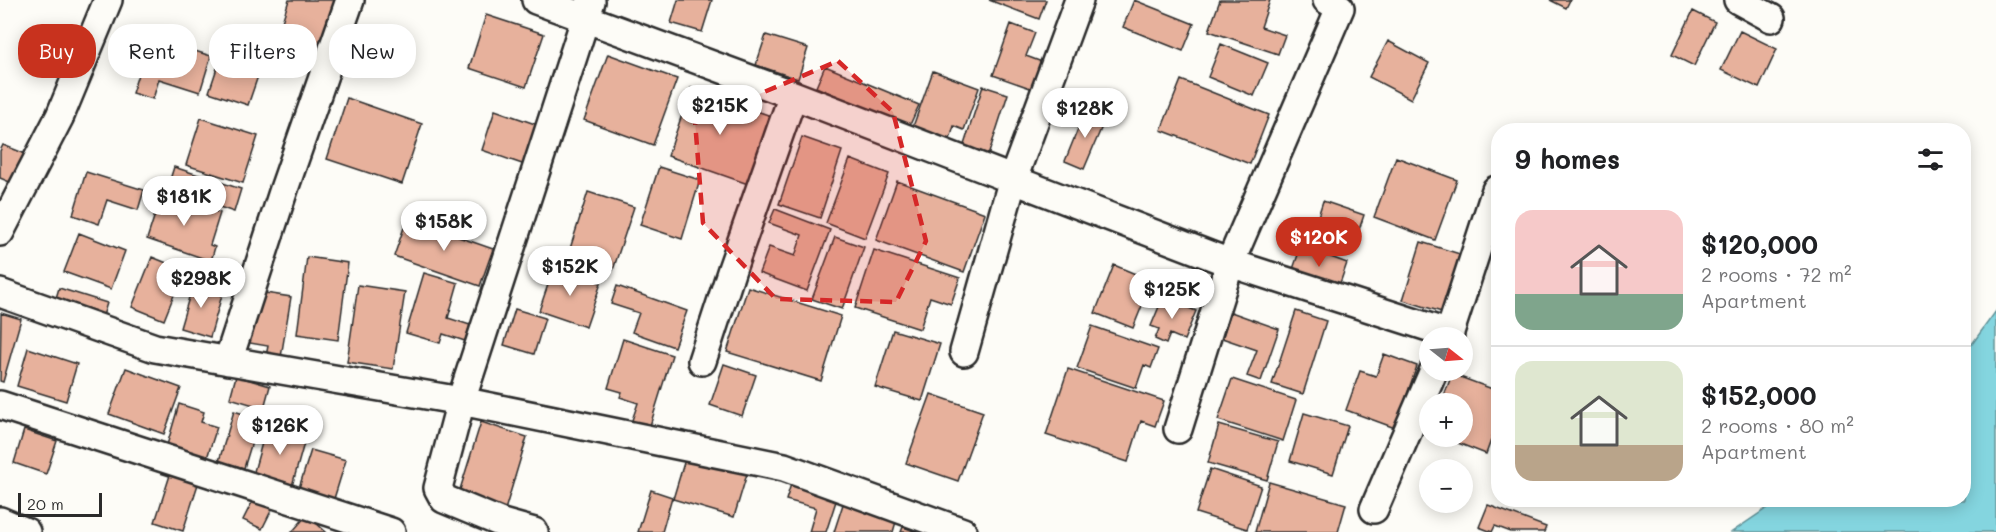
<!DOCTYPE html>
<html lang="en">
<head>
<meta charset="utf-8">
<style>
	:root { --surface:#fff; --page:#f6f6f6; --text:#202124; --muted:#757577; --line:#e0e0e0; --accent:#c8321e }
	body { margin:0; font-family:Mali,sans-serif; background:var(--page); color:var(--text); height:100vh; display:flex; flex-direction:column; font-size:22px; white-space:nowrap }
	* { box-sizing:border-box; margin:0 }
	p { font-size:20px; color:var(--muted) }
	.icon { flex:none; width:33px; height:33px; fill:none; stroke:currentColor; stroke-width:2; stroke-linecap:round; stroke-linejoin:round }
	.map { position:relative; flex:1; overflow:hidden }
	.side { position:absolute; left:1491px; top:123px; width:480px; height:384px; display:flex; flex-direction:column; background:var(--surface); border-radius:24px; box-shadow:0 3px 15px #0003 }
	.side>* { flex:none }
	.guide { position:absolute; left:18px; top:24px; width:570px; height:54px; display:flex; gap:12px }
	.needle { width:39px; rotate:107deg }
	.controls { position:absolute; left:1419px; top:327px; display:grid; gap:12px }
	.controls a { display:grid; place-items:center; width:54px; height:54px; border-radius:50%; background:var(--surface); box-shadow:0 3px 15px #0003; font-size:30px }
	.scale { position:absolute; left:18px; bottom:15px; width:84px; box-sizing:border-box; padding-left:6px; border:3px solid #2b2b2b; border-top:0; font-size:16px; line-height:21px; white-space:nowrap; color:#2b2b2b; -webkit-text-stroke:4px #fdfcf7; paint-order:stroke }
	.price { position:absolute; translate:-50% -51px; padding:0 14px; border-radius:21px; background:#fff; color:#222; font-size:20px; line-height:39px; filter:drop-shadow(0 2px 3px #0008) }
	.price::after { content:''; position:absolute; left:50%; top:36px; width:18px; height:14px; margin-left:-9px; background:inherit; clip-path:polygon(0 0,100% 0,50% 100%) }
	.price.current { background:var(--accent); color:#fff }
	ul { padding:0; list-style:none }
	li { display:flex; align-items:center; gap:18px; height:150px; padding:0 24px }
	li+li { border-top:2px solid var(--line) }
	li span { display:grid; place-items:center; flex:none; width:168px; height:120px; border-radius:18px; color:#555 }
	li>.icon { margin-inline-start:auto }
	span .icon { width:72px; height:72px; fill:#fffc; stroke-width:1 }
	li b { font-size:26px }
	h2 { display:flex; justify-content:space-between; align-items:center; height:72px; padding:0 24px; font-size:26px }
	.chip { padding:0 21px; border-radius:24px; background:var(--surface); box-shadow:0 3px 15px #0003; font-size:21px; line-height:54px }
	.chip.current { background:var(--accent); color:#fff }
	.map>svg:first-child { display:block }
	.water { fill:#84d5df; stroke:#609197; stroke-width:1.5 }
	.building { fill:#e7b19c; stroke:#2b2b2b; stroke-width:1.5 }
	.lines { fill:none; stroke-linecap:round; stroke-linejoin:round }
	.street-casing { stroke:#2b2b2b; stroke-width:32 }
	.street { stroke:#fdfcf7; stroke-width:27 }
	.marked { fill:#d62828; fill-opacity:0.2; stroke:#d62828; stroke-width:4.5; stroke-dasharray:12 8; stroke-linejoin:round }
</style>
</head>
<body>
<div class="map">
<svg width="1996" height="532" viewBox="0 0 1996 532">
	<rect width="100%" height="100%" fill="#fdfcf7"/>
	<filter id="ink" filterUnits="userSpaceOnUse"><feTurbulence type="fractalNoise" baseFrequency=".0167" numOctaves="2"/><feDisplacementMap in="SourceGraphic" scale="12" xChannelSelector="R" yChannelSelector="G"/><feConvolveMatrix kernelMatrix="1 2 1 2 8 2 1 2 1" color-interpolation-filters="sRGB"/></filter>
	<g filter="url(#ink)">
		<path class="water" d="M1996 311V532H1732L1779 500H1964V355Z"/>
		<path class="building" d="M289 0H340L315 74 270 59Z
			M678 0H712L702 32 671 23Z
			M989 0H1046L1039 19Z
			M1134 0 1194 24 1183 51 1123 27Z
			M1220 0H1270L1261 27 1285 35 1278 54 1209 31Z
			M1550 0H1570L1566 8Z
			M1693 11 1715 22 1694 66 1672 55Z
			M486 15 544 34 526 87 469 68Z
			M1011 24 1035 33 1026 56 1042 62 1033 89 993 75Z
			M1740 31 1777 49 1759 88 1721 70Z
			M766 35 808 48 798 79 756 65Z
			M150 37 211 56 200 92 159 79 153 99 132 93Z
			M1388 41 1429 63 1411 99 1369 77Z
			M1221 44 1268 63 1254 96 1208 77Z
			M608 54 677 79 653 145 584 120Z
			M219 62 258 76 248 105 209 92Z
			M825 66 919 105 909 127 816 87Z
			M933 71 979 88 964 130 954 126 948 146 911 132Z
			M1181 80 1269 115 1250 164 1161 130Z
			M983 86 1008 94 988 156 963 148Z
			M691 88 771 116 748 184 668 156Z
			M347 98 422 124 402 184 327 159Z
			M1086 109 1106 117 1084 169 1065 161Z
			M495 110 538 125 525 165 482 150Z
			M201 118 258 136 243 183 186 165Z
			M802 137 842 151 820 218 779 204Z
			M3 145 31 156 19 186 0 178V151Z
			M1396 157 1457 180 1435 240 1374 217Z
			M850 159 889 174 865 238 826 223Z
			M174 167 241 189 234 212 167 189Z
			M659 167 700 180 682 239 640 225Z
			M86 172 144 190 138 210 107 200 99 224 73 215Z
			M897 181 985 213 964 272 876 240Z
			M588 192 634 207 613 270 568 255Z
			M162 193 220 213 210 245 215 247 211 261 147 239Z
			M1323 201 1364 215 1353 248 1312 235Z
			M775 209 830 230 807 291 759 273 769 247 795 256 802 235 769 223Z
			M407 219 493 249 480 286 394 256Z
			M79 233 125 251 111 289 64 272Z
			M835 237 864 247 842 309 812 299Z
			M1421 242 1463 255 1445 313 1403 300Z
			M1301 246 1347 263 1338 289 1292 272Z
			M874 250 960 278 951 304 930 297 920 329 855 308Z
			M152 257 184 270 164 320 132 307Z
			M307 257 348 263 338 340 297 334Z
			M1114 265 1152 281 1133 328 1095 313Z
			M554 267 601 283 586 327 539 311Z
			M424 273 458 283 448 318 470 325 465 341 443 334 440 343 406 333Z
			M195 277 210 281 207 291 222 295 210 337 180 328Z
			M358 285 405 292 393 369 347 362Z
			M617 286 687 311 674 347 632 332 639 313 611 304Z
			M748 287 841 316 821 381 727 352Z
			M59 288 107 303 102 319 54 305Z
			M252 291 291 297 279 369 264 366 268 346 244 342Z
			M1163 297 1196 311 1184 340 1170 334 1166 344 1155 339 1159 329 1151 326Z
			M515 309 545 318 534 354 504 345Z
			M1296 311 1326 321 1303 394 1272 384Z
			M1231 312 1279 329 1261 381 1247 376 1257 350 1222 338Z
			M1 313 21 319 3 382 0 381Z
			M1092 326 1158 349 1151 368 1144 365 1136 388 1077 368Z
			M893 330 940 344 922 401 875 387Z
			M623 339 672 355 649 429 631 423 638 403 620 397 622 392 608 388Z
			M28 348 77 364 66 401 17 386Z
			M1384 354 1417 366 1395 428 1346 410 1360 371 1376 376Z
			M724 364 756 375 742 416 710 405Z
			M126 368 181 388 164 434 109 414Z
			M1068 369 1164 401 1155 426 1141 421 1128 462 1046 435Z
			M1452 374 1498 391V421L1486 454 1440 436H1462V404H1441Z
			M236 376 270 386 264 408 230 398Z
			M1232 379 1296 400 1283 441 1218 420Z
			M931 394 983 412 958 481 906 463Z
			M179 404 204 412 201 422 217 427 205 464 165 452Z
			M234 411 259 419 244 468 219 461Z
			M1304 413 1348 426 1333 474 1290 461Z
			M481 422 527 437 505 510 458 496Z
			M267 425 306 436 292 486 253 475Z
			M1219 425 1278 442 1267 480 1208 463Z
			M24 430 57 441 46 474 14 463Z
			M311 450 346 460 333 502 298 491Z
			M686 456 747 474 734 517 673 499Z
			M1210 469 1261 486 1247 529 1196 513Z
			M171 472 199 481 183 531 155 522Z
			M1269 482 1346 504 1338 532H1255Z
			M791 484 837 498 826 532H809L816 508 786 500Z
			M651 490 672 497 662 532H638Z
			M254 498 273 507 262 529 243 520Z
			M845 498 898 515 893 532H834Z
			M1488 505 1546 527 1544 532H1511L1495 526 1492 532 1479 527Z
			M307 515 326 532H292Z
			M903 527 917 532H901Z"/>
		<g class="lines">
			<g class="street-casing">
				<path id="street" d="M536 0 793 95 1230 263 1450 334
					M1738 0 1771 18
					M0 232 60 116 108 0
					M0 293 155 348 461 401 784 467 963 532
					M1448 338 1496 190
					M964 352 1013 179 1079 0
					M228 361 284 189 350 0
					M702 361 732 269 793 95
					M0 405 391 532
					M1178 429 1230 263 1340 8 1327 0
					M1374 509 1434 370
					M0 521 26 532
					M534 532 502 523 444 499 438 488 461 401 591 1"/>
			</g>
			<use href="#street" class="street"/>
		</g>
	</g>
	<path class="marked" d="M838 61 893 112 926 241 896 302 776 299 703 223 695 121Z"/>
</svg>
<div class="controls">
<a><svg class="needle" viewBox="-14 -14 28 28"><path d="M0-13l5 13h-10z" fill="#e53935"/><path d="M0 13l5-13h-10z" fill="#757577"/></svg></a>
<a>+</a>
<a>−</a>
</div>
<div class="scale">20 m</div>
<b class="price" style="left:720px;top:136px">$215K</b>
<b class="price" style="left:1085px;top:139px">$128K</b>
<b class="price" style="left:184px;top:227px">$181K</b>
<b class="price" style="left:444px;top:252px">$158K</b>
<b class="price current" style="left:1319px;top:268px">$120K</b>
<b class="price" style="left:570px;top:297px">$152K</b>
<b class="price" style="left:201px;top:309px">$298K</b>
<b class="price" style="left:1172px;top:320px">$125K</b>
<b class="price" style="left:280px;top:456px">$126K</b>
<div class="guide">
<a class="chip current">Buy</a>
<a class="chip">Rent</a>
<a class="chip">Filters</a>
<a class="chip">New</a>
</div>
<section class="side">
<h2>9 homes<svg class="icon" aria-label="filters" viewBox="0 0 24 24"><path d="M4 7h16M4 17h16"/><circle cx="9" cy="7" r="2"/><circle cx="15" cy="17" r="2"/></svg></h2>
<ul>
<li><span style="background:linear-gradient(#f6c9c9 70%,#7fa58c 0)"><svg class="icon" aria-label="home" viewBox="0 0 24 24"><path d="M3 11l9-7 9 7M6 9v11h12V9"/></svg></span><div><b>$120,000</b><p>2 rooms · 72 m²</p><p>Apartment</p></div></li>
<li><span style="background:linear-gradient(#dfe7d0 70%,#b9a48a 0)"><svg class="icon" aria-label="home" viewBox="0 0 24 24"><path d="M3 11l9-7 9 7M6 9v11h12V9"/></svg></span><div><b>$152,000</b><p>2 rooms · 80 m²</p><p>Apartment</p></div></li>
</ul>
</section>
</div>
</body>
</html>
